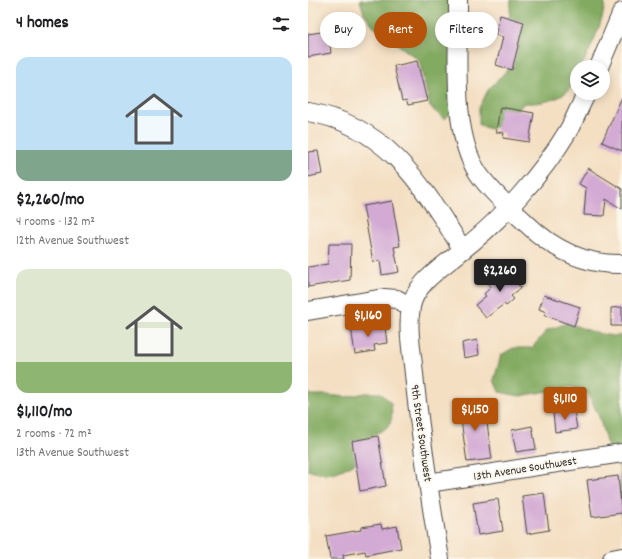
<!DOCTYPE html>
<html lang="en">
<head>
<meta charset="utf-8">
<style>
	:root { --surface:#fff; --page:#f2f2f2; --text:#202124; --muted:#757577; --accent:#b45309 }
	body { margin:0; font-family:Dekko,sans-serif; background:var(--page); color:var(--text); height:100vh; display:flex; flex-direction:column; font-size:15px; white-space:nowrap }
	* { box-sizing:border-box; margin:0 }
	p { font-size:13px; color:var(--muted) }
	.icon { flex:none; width:22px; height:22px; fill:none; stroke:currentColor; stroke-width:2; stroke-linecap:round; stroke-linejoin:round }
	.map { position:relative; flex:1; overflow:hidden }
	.side { display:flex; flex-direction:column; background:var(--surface); width:308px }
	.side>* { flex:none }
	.hud { position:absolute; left:12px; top:12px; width:242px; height:36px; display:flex; gap:8px }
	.buttons { position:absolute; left:262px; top:60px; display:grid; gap:8px }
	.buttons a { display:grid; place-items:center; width:40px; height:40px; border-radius:50%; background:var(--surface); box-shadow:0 2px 10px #0003; font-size:20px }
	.price { position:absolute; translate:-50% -34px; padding:0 9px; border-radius:4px; background:var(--accent); color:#fff; font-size:13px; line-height:26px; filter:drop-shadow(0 1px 2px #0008) }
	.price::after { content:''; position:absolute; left:50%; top:24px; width:12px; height:9px; margin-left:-6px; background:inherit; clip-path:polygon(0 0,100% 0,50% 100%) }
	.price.current { background:#222; color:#fff }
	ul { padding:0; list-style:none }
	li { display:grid; align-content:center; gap:8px; height:212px; padding:0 16px }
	li span { display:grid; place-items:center; height:124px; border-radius:12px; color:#555 }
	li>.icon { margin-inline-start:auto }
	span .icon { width:72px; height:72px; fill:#fffc; stroke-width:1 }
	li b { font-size:17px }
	h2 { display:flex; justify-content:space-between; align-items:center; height:48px; padding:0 16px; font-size:17px }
	.chip { padding:0 14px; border-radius:18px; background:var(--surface); box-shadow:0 2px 10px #0003; font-size:14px; line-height:36px }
	.chip.current { background:var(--accent); color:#fff }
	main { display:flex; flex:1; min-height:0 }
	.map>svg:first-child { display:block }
	.forest { fill:#82aa61; stroke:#566a46 }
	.building { fill:#d3aad4 }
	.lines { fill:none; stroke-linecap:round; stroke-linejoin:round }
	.minor-casing { stroke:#494642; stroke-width:20 }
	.minor { stroke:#fff; stroke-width:18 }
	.labels { text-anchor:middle; stroke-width:4; stroke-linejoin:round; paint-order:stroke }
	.street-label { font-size:12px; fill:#2b2b2b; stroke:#fbf7ec }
</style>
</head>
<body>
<main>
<section class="side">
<h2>4 homes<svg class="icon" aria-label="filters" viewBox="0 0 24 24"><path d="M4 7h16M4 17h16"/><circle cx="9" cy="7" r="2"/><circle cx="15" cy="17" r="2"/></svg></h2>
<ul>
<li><span style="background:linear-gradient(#bfe0f5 75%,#7fa58c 0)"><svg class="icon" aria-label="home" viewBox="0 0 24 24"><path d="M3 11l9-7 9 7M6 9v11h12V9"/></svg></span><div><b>$2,260/mo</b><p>4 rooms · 132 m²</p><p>12th Avenue Southwest</p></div></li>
<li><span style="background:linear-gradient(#dfe7d0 75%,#8fb573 0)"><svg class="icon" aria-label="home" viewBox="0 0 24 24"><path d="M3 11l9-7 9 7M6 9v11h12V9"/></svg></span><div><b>$1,110/mo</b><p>2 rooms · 72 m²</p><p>13th Avenue Southwest</p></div></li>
</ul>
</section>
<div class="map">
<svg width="314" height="559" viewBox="0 0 314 559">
	<rect width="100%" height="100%" fill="#fbf7ec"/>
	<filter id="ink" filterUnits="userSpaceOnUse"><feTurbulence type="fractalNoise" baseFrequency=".025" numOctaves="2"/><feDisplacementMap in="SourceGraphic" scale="8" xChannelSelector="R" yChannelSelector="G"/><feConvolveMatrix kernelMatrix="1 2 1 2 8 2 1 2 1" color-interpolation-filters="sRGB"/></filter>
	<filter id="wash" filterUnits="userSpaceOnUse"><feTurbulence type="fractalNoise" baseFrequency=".012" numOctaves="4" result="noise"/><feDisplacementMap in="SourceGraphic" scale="16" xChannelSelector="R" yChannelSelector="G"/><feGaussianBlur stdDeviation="0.9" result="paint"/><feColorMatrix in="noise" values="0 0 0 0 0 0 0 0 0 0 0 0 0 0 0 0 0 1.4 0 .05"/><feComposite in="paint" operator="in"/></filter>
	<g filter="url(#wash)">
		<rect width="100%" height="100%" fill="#f4dfc3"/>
		<path class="forest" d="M52 0H155L145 112 136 119 122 107 111 60 67 28 56 13Z
			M203 0H297C297 19 282 50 273 67H269C269 97 240 104 216 103L201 120 182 129 171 125V108L180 90 201 68 200 32Z
			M260 323C277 329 296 337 314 336V523L311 465 298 442 292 419 280 393 263 387 212 396 191 392 186 380 193 355 205 348H224L239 330Z
			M0 393 4 395H19L38 397 57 393H73L83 403C88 437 70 425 55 444 52 449 51 457 49 462 30 472 21 478 0 470Z"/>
		<g id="blocks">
			<path class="building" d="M192 15 216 22 204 70 188 65 195 37 187 35Z
				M20 31 23 53 0 57V34Z
				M109 61 119 101 100 105 98 100 94 101 86 66Z
				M314 97V151L294 142Z
				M192 107 226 113 221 142 195 138 196 133 188 132Z
				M10 151 14 174 0 177V152Z
				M280 168 314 189V209L298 199 296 216 276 215 278 188 271 184Z
				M84 201 92 246 86 247 91 272 74 275 72 261 65 262 55 206Z
				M21 244H43L42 280 0 287V267L20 264Z
				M208 270 216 280 210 285 214 287 203 296 206 299 198 306 196 304 178 318 167 305 178 296 176 294 183 287 178 280 184 274 190 281 199 274 201 276Z
				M236 295 272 307 266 326 236 315 238 312 231 309Z
				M314 307V326H303V308Z
				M62 324 63 329 77 327 79 343 66 345 67 351 47 354 43 327Z
				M169 340 171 355 156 358 154 343Z
				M174 402 177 424 179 423 184 459 159 462 153 420H151L149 406Z
				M266 410 269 429 247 432 245 413Z
				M224 426 228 449 208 452 204 430Z
				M70 436 78 486 52 491 44 441Z
				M310 476 314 513 284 517 279 480Z
				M236 493 241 530 219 534 214 496Z
				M190 499 195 531 170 535 165 503Z
				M73 524 74 529 89 526 93 548 58 555 57 551 35 555 36 559H22L18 536 53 530V527Z"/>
		</g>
	</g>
	<g filter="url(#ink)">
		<use href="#blocks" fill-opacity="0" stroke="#494642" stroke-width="1"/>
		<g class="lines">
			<g class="minor-casing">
				<path id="minor" d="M150 0C151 50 142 131 170 173 183 192 202 208 219 224 245 249 277 265 314 264
					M291 67 314 12
					M0 112C80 125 115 187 155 250
					M0 311 76 298 89 299 103 307
					M120 483 314 453
					M132 559C122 497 112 436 106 374 104 352 99 329 103 307 107 283 135 267 152 252 193 220 233 176 260 131 267 119 272 105 279 93
					M304 559 314 557"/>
			</g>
			<use href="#minor" class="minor"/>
		</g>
	</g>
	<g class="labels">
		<g class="street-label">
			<text transform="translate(114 433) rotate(82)" y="4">9th Street Southwest</text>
			<text transform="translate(217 468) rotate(-9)" y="4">13th Avenue Southwest</text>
		</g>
	</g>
</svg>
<div class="buttons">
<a><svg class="icon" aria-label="layers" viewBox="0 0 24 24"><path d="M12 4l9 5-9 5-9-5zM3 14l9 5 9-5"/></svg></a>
</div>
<b class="price current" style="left:192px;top:293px">$2,260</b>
<b class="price" style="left:60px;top:338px">$1,160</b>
<b class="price" style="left:257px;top:421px">$1,110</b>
<b class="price" style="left:167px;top:432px">$1,150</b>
<div class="hud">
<a class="chip">Buy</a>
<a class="chip current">Rent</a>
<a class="chip">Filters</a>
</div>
</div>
</main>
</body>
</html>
